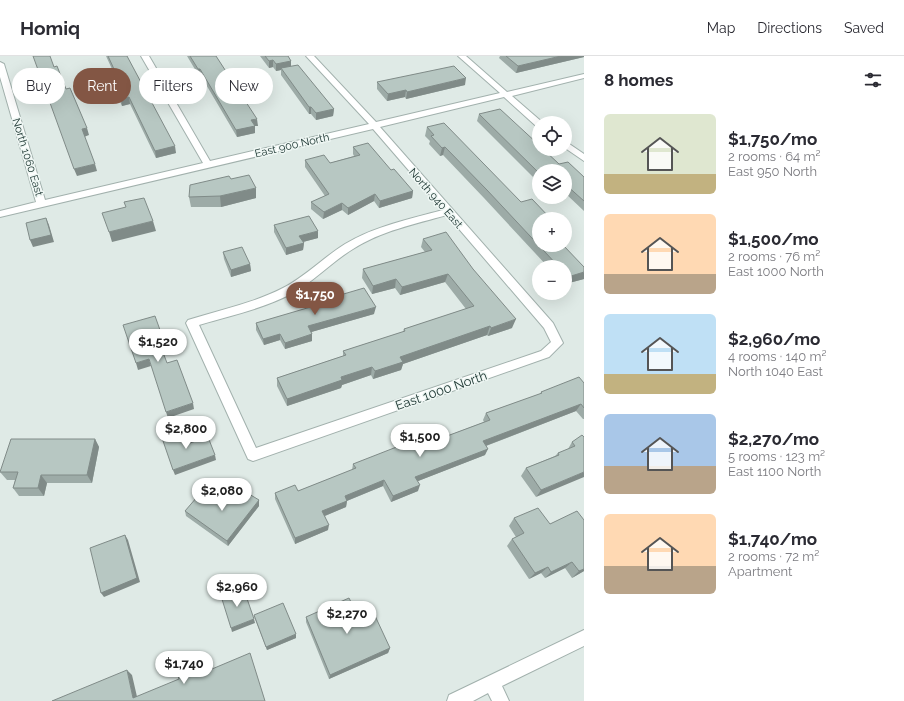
<!DOCTYPE html>
<html lang="en">
<head>
<meta charset="utf-8">
<style>
	:root { --surface:#fff; --page:#f2f2f3; --text:#2b2b33; --muted:#7c7c81; --line:#e1e1e2; --accent:#835644 }
	body { margin:0; font-family:Raleway,sans-serif; background:var(--page); color:var(--text); height:100vh; display:flex; flex-direction:column; font-size:15px; white-space:nowrap }
	* { box-sizing:border-box; margin:0 }
	p { font-size:13px; color:var(--muted) }
	.icon { flex:none; width:22px; height:22px; fill:none; stroke:currentColor; stroke-width:2; stroke-linecap:round; stroke-linejoin:round }
	.map { position:relative; flex:1; overflow:hidden }
	.details { display:flex; flex-direction:column; background:var(--surface); width:320px }
	.details>* { flex:none }
	.top-card { position:absolute; left:12px; top:12px; width:380px; height:36px; display:flex; gap:8px }
	.tools { position:absolute; left:532px; top:60px; display:grid; gap:8px }
	.tools a { display:grid; place-items:center; width:40px; height:40px; border-radius:50%; background:var(--surface); box-shadow:0 4px 16px #0002; font-size:20px }
	.price { position:absolute; translate:-50% -34px; padding:0 9px; border-radius:14px; background:#fff; color:#222; font-size:13px; line-height:26px; filter:drop-shadow(0 1px 2px #0008) }
	.price::after { content:''; position:absolute; left:50%; top:24px; width:12px; height:9px; margin-left:-6px; background:inherit; clip-path:polygon(0 0,100% 0,50% 100%) }
	.price.on { background:var(--accent); color:#fff }
	ul { padding:0; list-style:none }
	li { display:flex; align-items:center; gap:12px; height:100px; padding:0 20px }
	li span { display:grid; place-items:center; flex:none; width:112px; height:80px; border-radius:6px; color:#555 }
	li>.icon { margin-inline-start:auto }
	span .icon { width:48px; height:48px; fill:#fffc; stroke-width:1 }
	li b { font-size:17px }
	h2 { display:flex; justify-content:space-between; align-items:center; height:48px; padding:0 20px; font-size:17px }
	.tag { padding:0 14px; border-radius:18px; background:var(--surface); box-shadow:0 4px 16px #0002; font-size:14px; line-height:36px }
	.tag.on { background:var(--accent); color:#fff }
	header { display:flex; align-items:center; gap:24px; box-sizing:border-box; height:56px; padding:0 20px; background:var(--surface); border-bottom:1px solid var(--line) }
	header strong { font-size:19px }
	nav { display:flex; gap:22px; margin-inline-start:auto; font-size:14px }
	main { display:flex; flex:1; min-height:0 }
	.map>svg:first-child { display:block }
	.lines { fill:none; stroke-linecap:round; stroke-linejoin:round }
	.minor-casing { stroke:#a2b1ad; stroke-width:2 }
	.minor { fill:#fff; fill-rule:evenodd }
	.wall { fill:#9daba7 }
	.shaded-wall { fill:#808b88 }
	.building { fill:#b7c7c2; stroke:#808b88 }
	.labels { text-anchor:middle; stroke-width:3; stroke-linejoin:round; paint-order:stroke }
	.far-street-label { font-size:11px; fill:#203935; stroke:#eff7f4 }
	.street-label { font-size:13px; fill:#203935; stroke:#eff7f4 }
</style>
</head>
<body>
<header>
<strong>Homiq</strong>
<nav><a>Map</a><a>Directions</a><a>Saved</a></nav>
</header>
<main>
<div class="map">
<svg width="584" height="645" viewBox="0 0 584 645">
	<rect width="100%" height="100%" fill="#dfeae6"/>
	<g class="lines">
		<g class="minor-casing">
			<path id="minor" d="M141 0H149L210 105 369 68 306 0H314L376 66 500 37 458 0H466L507 36 584 18V22L512 40 542 66 539 67V71L536 70 504 41 380 71 553 267 563 287 549 301 253 405 248 403 186 267 188 264C220 254 254 247 283 232 306 220 324 201 345 188 375 170 410 163 443 154L373 73 0 161V155L36 146 0 21V6L4 8 45 144 203 107ZM447 159 544 272 551 286 541 295 256 392 199 269C229 260 262 253 291 238 314 226 331 206 353 193 381 175 415 168 447 159Z
				M565 85 584 98V105L565 92Z
				M584 574V590L502 630 509 645H492L488 637 473 645H447L449 639Z"/>
		</g>
		<use href="#minor" class="minor"/>
	</g>
	<path class="wall" d="M106 0H127L176 97 156 102 130 48 122 50 114 32 112 25 117 24Z
		M187 0H216L258 70H255V77L237 81 201 20H199Z
		M260 0H288L291 5V10L334 53 333 60 316 64 311 58H309L281 19V14L276 15 273 11 269 12Z
		M500 0H584V1L516 17 499 2Z
		M377 26 465 29 406 43 405 41 387 45 377 33Z
		M479 58 559 108 584 121V155L565 137V115H539V129L536 127 537 125 477 65Z
		M427 71 521 146 539 163 584 223 565 228V211H548L484 142 443 99 440 100 429 88 430 85 425 80Z
		M353 91 391 114 413 135 412 142 379 152 374 145 348 159 342 154 323 163 311 153V146L325 140 305 111V104L330 107 354 100 353 98Z
		M231 123 256 142 221 151H191L189 141Z
		M274 169 318 182 303 186 304 187 303 194 286 199 274 176Z
		M423 183 512 272 488 280 487 279 403 308 401 314 373 323 371 319 342 329 341 332 287 350 277 330V322L343 300V295L403 276 404 273 466 253 445 226 400 239 395 232 372 238 362 222 363 213 425 196 421 191Z
		M223 196 250 208 251 215 231 221 224 203Z
		M313 247 374 258 311 276 312 278V285L285 293 280 284 264 289 256 274V267L313 251Z
		M584 327V363H583L576 355 486 390 485 399 418 425V435L391 446 383 430 347 445 346 451 325 460 328 474 295 488 275 443V437L298 435 352 414 353 408 439 383 484 366 483 364 486 357 540 338 541 336Z
		M584 381 536 441 521 420 526 412 555 400 558 397 568 393 572 386Z
		M95 383 99 391 92 427H47L44 440H19L13 432 15 424H7L0 416Z
		M259 444V450L228 490 186 460 185 455Z
		M514 462 550 468 584 464V515L572 522 565 512 545 522 541 517 529 523 507 490 512 483 516 481 509 470Z
		M356 556 390 592 388 597 329 623 306 566V561Z
		M254 559 296 582 267 594 255 563Z"/>
	<path class="shaded-wall" d="M561 0H584V1L516 17 518 10Z
		M273 4V11L269 12V5Z
		M291 5V12H281V14L276 15V8Z
		M198 13H200L201 20H199Z
		M466 22 465 29 406 43 407 36Z
		M406 34 405 41 387 45 388 38Z
		M129 41 130 48 122 50 121 43Z
		M309 51H311V58H309Z
		M334 53 333 60 316 64V57Z
		M257 63 258 70H255V77L237 81 236 74 251 64Z
		M87 72 89 79 84 81 82 73Z
		M175 90 176 97 156 102 155 95Z
		M445 91 443 99 440 100 442 92Z
		M95 108 97 115 77 120 74 113Z
		M256 132V142L221 151 220 140Z
		M413 135 412 142 379 152 380 145Z
		M375 138 374 145 348 159V152Z
		M342 147V154L323 163 324 156Z
		M46 162 49 169 54 186 33 191 30 184Z
		M153 165 156 175 112 186 109 176Z
		M318 175V182L299 187V180Z
		M304 187 303 194 286 199V192Z
		M250 208 251 215 231 221V214Z
		M584 216V223L565 228V227L568 221Z
		M448 218 445 226 400 239 402 231Z
		M396 223 395 232 372 238 373 230Z
		M376 251 374 258 308 277V270Z
		M516 263 512 272 488 280 491 272Z
		M490 270 487 279 403 308 401 314 373 323 375 315 400 301Z
		M160 274 162 280 157 282 155 275Z
		M280 278V284L264 289 263 283Z
		M312 278V285L285 293V287Z
		M149 303 151 310 138 314 136 307Z
		M372 311 371 319 342 329 341 332 287 350V343L341 321Z
		M193 347 194 353 168 362 166 356Z
		M581 348 576 355 480 392 483 385Z
		M95 383 99 391 92 427 87 419Z
		M488 393 485 399 413 427 415 421Z
		M215 399 216 404 175 419 173 414Z
		M584 416V421L536 441 541 434Z
		M41 419 47 427 44 440 38 432Z
		M384 424 383 430 344 446 345 440Z
		M420 429 418 435 391 446 393 440Z
		M259 444V450L228 490 227 485Z
		M347 445 346 451 322 461V455Z
		M329 469 328 474 295 488V482Z
		M125 479 128 484 140 526 104 541 101 537Z
		M572 506 565 512 545 522 551 516Z
		M548 511 541 517 529 523 535 517Z
		M584 513V515L572 522 579 515Z
		M254 563 255 567 232 576 231 572Z
		M296 578V582L267 594 266 591Z
		M390 592 388 597 329 623 330 619Z
		M208 599 211 605 215 618 212 613Z
		M127 614 132 619 138 645 133 642Z"/>
	<path class="building" d="M33 0H50L54 11 57 10 66 33 70 32 87 72 82 73 95 108 74 113Z
		M108 0H127L175 90 155 95 129 41 121 43 112 25 119 24Z
		M190 0H216L257 63 251 64 255 70 236 74 200 13H198Z
		M265 0H288L291 5 276 8 273 4 269 5Z
		M506 0H561L518 10Z
		M298 9 334 53 316 57 311 51H309L281 12Z
		M454 10 466 22 407 36 406 34 388 38 377 26Z
		M500 53 539 89V93H543L559 108 568 106 584 121V145L565 128V115H539V117L479 58Z
		M444 67 521 146 532 143 551 163H539V189H563L584 211V216L568 221 565 218V211H559L487 134 445 91 442 92 431 80 434 79 427 71Z
		M368 87 391 114 394 113 413 135 380 145 375 138 348 152 342 147 324 156 311 146 329 138 305 104 324 99 330 107 360 99 353 91Z
		M249 119 256 132 220 140 189 141 190 129 229 120 231 123Z
		M144 142 153 165 109 176 102 157 126 151 124 146Z
		M309 160 318 175 299 180 304 187 286 192 274 169Z
		M46 162 51 179 30 184 26 167Z
		M446 176 473 213 516 263 491 272 490 270 400 301 403 306 375 315 372 311 341 321 342 324 287 343 277 322 346 299 343 295 405 275 404 273 474 250 448 218 402 231 396 223 373 230 363 213 432 194 423 183Z
		M242 191 250 208 231 214 223 196Z
		M364 232 376 251 308 270 312 278 285 287 280 278 263 283 256 267 314 250 313 247Z
		M155 260 160 274 155 275 167 307 177 304 193 347 166 356 149 303 136 307 123 269Z
		M579 321 584 327V352L581 348 483 385 488 393 415 421 420 429 393 440 384 424 345 440 347 445 322 455 329 469 295 482 275 437 295 429 298 435 356 412 353 408 435 376 439 383 490 364 486 357 542 337 541 336Z
		M185 374 190 387 208 381 215 399 173 414 162 382Z
		M582 379 584 381V416L541 434 526 412 559 399 558 397 575 390 572 386Z
		M11 383H95L87 419H41L38 432H13L18 416H0Z
		M239 432 259 444 227 485 185 455 203 434 225 449Z
		M538 452 550 468 577 455 584 464V513L579 515 572 506 551 516 548 511 535 517 512 483 524 477 514 462Z
		M125 479 137 522 101 537 90 492Z
		M243 531 254 563 231 572 221 540Z
		M349 542 356 556 370 549 390 592 330 619 306 561Z
		M283 547 296 578 266 591 254 559Z
		M250 597 265 645H52L127 614 133 642 179 623 176 612 208 599 212 613Z"/>
	<g class="labels">
		<g class="far-street-label">
			<text transform="translate(292 89) rotate(-13)" y="4">East 900 North</text>
			<text transform="translate(28 101) rotate(73)" y="4">North 1060 East</text>
			<text transform="translate(436 142) rotate(49)" y="4">North 940 East</text>
		</g>
		<g class="street-label">
			<text transform="translate(441 334) rotate(-19)" y="5">East 1000 North</text>
		</g>
	</g>
</svg>
<div class="tools">
<a><svg class="icon" aria-label="locate" viewBox="0 0 24 24"><circle cx="12" cy="12" r="6"/><path d="M12 2v4M12 18v4M2 12h4M18 12h4"/></svg></a>
<a><svg class="icon" aria-label="layers" viewBox="0 0 24 24"><path d="M12 4l9 5-9 5-9-5zM3 14l9 5 9-5"/></svg></a>
<a>+</a>
<a>−</a>
</div>
<b class="price on" style="left:315px;top:260px">$1,750</b>
<b class="price" style="left:158px;top:307px">$1,520</b>
<b class="price" style="left:186px;top:394px">$2,800</b>
<b class="price" style="left:420px;top:402px">$1,500</b>
<b class="price" style="left:222px;top:456px">$2,080</b>
<b class="price" style="left:237px;top:552px">$2,960</b>
<b class="price" style="left:347px;top:579px">$2,270</b>
<b class="price" style="left:184px;top:629px">$1,740</b>
<div class="top-card">
<a class="tag">Buy</a>
<a class="tag on">Rent</a>
<a class="tag">Filters</a>
<a class="tag">New</a>
</div>
</div>
<section class="details">
<h2>8 homes<svg class="icon" aria-label="filters" viewBox="0 0 24 24"><path d="M4 7h16M4 17h16"/><circle cx="9" cy="7" r="2"/><circle cx="15" cy="17" r="2"/></svg></h2>
<ul>
<li><span style="background:linear-gradient(#dfe7d0 75%,#c2b280 0)"><svg class="icon" aria-label="home" viewBox="0 0 24 24"><path d="M3 11l9-7 9 7M6 9v11h12V9"/></svg></span><div><b>$1,750/mo</b><p>2 rooms · 64 m²</p><p>East 950 North</p></div></li>
<li><span style="background:linear-gradient(#ffd9b3 75%,#b9a48a 0)"><svg class="icon" aria-label="home" viewBox="0 0 24 24"><path d="M3 11l9-7 9 7M6 9v11h12V9"/></svg></span><div><b>$1,500/mo</b><p>2 rooms · 76 m²</p><p>East 1000 North</p></div></li>
<li><span style="background:linear-gradient(#bfe0f5 75%,#c2b280 0)"><svg class="icon" aria-label="home" viewBox="0 0 24 24"><path d="M3 11l9-7 9 7M6 9v11h12V9"/></svg></span><div><b>$2,960/mo</b><p>4 rooms · 140 m²</p><p>North 1040 East</p></div></li>
<li><span style="background:linear-gradient(#a9c7e8 65%,#b9a48a 0)"><svg class="icon" aria-label="home" viewBox="0 0 24 24"><path d="M3 11l9-7 9 7M6 9v11h12V9"/></svg></span><div><b>$2,270/mo</b><p>5 rooms · 123 m²</p><p>East 1100 North</p></div></li>
<li><span style="background:linear-gradient(#ffd9b3 65%,#b9a48a 0)"><svg class="icon" aria-label="home" viewBox="0 0 24 24"><path d="M3 11l9-7 9 7M6 9v11h12V9"/></svg></span><div><b>$1,740/mo</b><p>2 rooms · 72 m²</p><p>Apartment</p></div></li>
</ul>
</section>
</main>
</body>
</html>
